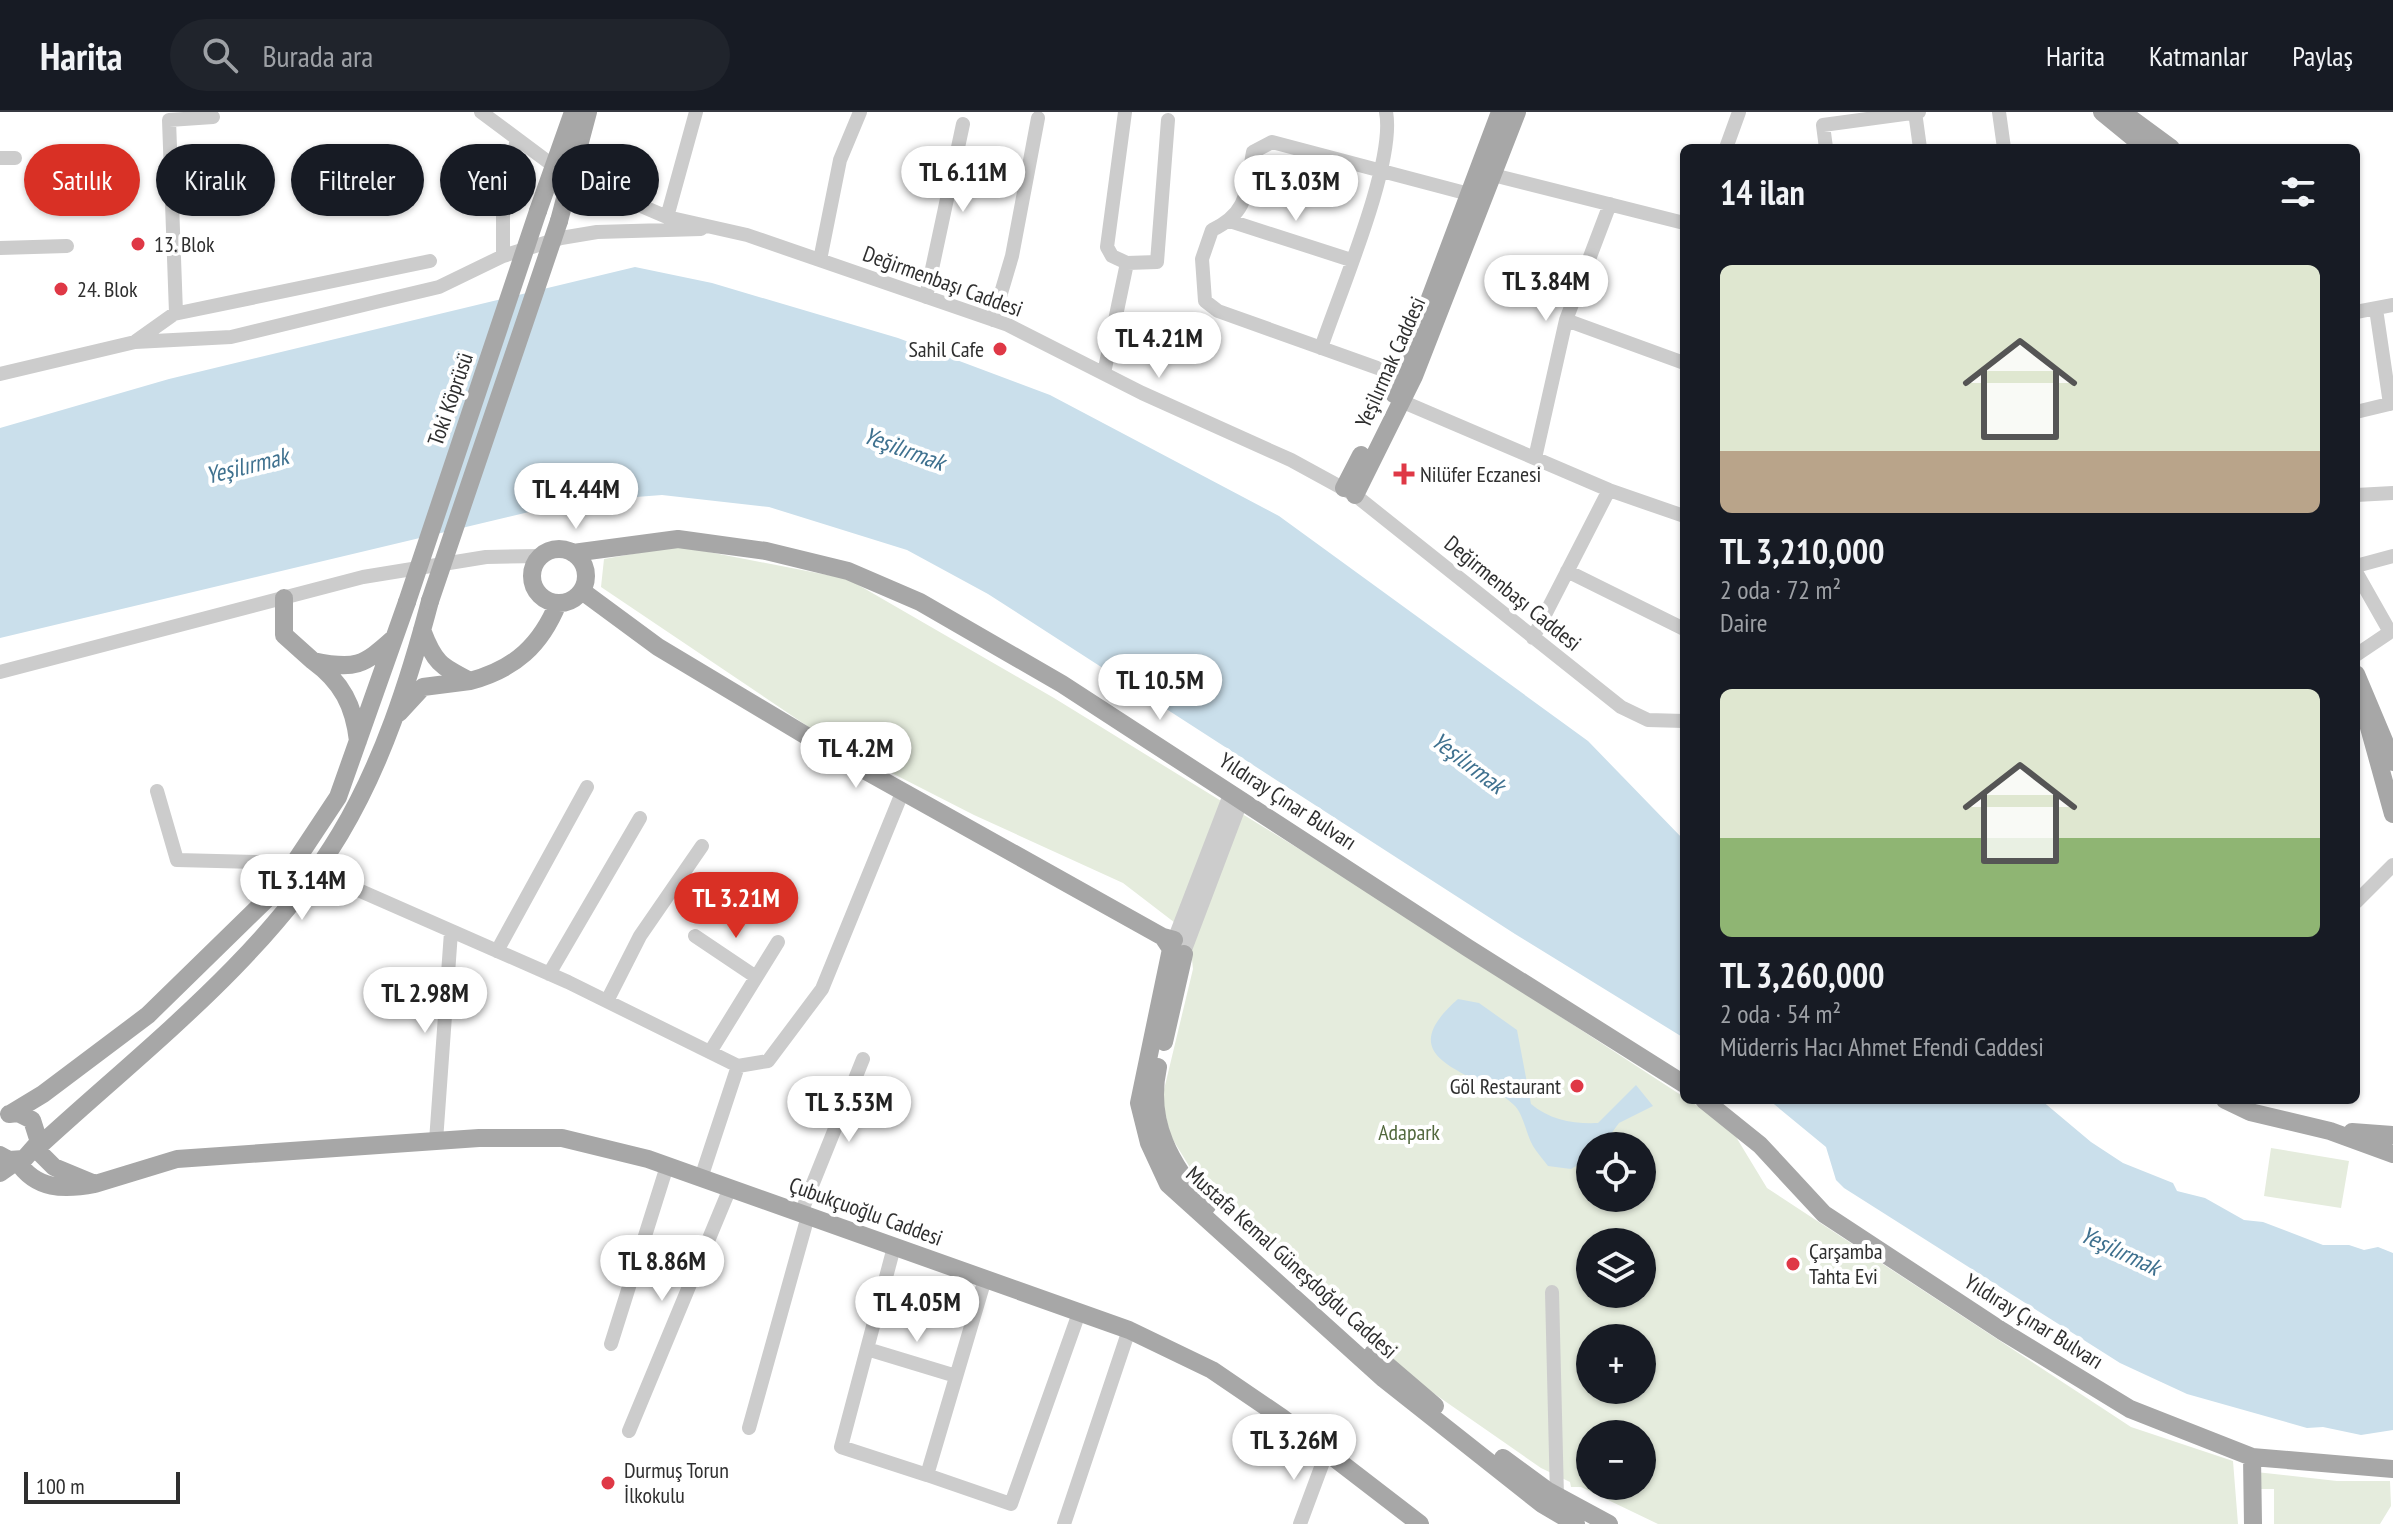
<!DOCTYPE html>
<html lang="tr">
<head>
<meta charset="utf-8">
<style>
	:root { --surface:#171b24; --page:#20242c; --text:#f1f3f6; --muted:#9ea1a6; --line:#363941; --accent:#d93025 }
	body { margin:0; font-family:"PT Sans Narrow",sans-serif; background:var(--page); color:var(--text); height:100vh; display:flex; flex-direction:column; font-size:30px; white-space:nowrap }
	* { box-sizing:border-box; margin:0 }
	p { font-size:26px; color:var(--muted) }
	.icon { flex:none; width:44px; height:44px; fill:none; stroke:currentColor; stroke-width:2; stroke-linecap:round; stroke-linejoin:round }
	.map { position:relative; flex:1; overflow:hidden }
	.details { position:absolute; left:1680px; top:32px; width:680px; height:960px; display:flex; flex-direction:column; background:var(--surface); border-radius:12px; box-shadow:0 2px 6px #0004 }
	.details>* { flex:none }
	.top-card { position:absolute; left:24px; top:32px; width:760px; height:72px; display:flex; gap:16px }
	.buttons { position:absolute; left:1576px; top:1020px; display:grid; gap:16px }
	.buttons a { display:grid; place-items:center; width:80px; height:80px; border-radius:50%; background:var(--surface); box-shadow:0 2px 6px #0004; font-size:40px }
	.scale { position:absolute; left:24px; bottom:20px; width:156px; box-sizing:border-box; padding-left:8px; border:4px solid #2f2f2f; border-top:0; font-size:22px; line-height:28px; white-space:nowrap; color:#2f2f2f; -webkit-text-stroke:6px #fff; paint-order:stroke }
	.price { position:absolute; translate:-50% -68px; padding:0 18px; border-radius:28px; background:#fff; color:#222; font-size:26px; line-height:52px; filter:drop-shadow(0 2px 4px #0008) }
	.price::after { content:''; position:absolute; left:50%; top:48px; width:24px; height:18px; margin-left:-12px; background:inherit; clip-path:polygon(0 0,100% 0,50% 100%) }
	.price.on { background:var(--accent); color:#fff }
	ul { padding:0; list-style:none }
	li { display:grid; align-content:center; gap:16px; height:424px; padding:0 40px }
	li span { display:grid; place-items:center; height:248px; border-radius:12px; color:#555 }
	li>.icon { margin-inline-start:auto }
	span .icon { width:144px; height:144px; fill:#fffc; stroke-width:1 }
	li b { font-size:34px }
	h2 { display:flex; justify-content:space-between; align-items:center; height:96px; padding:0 40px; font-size:34px }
	.chip { padding:0 28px; border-radius:36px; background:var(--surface); box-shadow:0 2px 6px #0004; font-size:28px; line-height:72px }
	.chip.on { background:var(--accent); color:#fff }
	header { display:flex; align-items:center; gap:48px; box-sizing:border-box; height:112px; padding:0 40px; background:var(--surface); border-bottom:2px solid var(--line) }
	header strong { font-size:38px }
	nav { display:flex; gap:44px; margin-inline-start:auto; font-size:28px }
	.search { width:560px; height:72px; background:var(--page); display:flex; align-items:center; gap:20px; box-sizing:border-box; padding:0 28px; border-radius:44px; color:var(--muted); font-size:30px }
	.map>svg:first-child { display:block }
	.green { fill:#e5ecdd; fill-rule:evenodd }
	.water { fill:#cadfeb }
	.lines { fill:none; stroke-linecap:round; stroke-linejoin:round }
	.minor { stroke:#ccc; stroke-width:14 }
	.major { stroke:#a7a7a7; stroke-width:18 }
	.major-bridge { stroke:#a7a7a7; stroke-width:18 }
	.poi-dot { fill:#df3846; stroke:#fff; stroke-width:3 }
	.labels { text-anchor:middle; stroke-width:8; stroke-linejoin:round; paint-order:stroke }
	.poi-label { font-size:22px; fill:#2f2f2f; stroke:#fff; text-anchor:start }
	.street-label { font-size:22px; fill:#2f2f2f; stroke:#fff }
	.park-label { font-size:22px; fill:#53693e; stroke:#fff }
	.water-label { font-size:24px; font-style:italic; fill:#3f718f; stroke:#fff }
</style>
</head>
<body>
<header>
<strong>Harita</strong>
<div class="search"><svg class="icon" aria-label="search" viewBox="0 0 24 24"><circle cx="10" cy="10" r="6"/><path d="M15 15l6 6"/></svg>Burada ara</div>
<nav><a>Harita</a><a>Katmanlar</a><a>Paylaş</a></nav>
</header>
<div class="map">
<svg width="2393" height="1412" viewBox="0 0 2393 1412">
	<rect width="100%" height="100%" fill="#fff"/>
	<path class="green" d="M678 434 848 467 1054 586 1377 785 1730 1015 1767 1076 2131 1315 2233 1349 2238 1412H1658L1581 1375H1571L1570 1370 1541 1356 1380 1244 1280 1146 1248 1122 1194 1062 1170 1023 1162 986 1193 857 1191 838 1183 817 1123 771 974 703 831 630 601 475 604 447ZM1590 1034H1642V1086H1590ZM1590 1130H1642V1182H1590ZM1590 1226H1642V1278H1590ZM1590 1322H1642V1374H1590Z
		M2271 1036 2349 1049 2341 1096 2264 1084Z
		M2256 1360 2337 1369H2390L2391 1394 2380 1412H2274V1377H2257Z"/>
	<path class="water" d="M635 155 712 171 898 226 1050 283 1279 404 1588 629 1684 728V926L1515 822 988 482 907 438 769 395 662 383 571 390 0 526V316L169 267Z
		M1458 887 1479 891 1517 918 1531 992C1550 1008 1573 1012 1598 1011L1636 973 1653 994 1619 1011 1602 1034H1590V1046L1571 1057 1548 1054C1543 1047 1537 1041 1533 1034 1526 1022 1524 1004 1515 994 1481 958 1384 952 1458 887Z
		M1769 988H2041L2091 1030 2123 1051 2173 1071 2177 1079 2205 1086 2244 1108 2263 1110 2323 1133H2349L2364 1138 2378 1135 2393 1141V1318L2361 1323 2323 1315 2307 1316 2187 1282 2120 1251 1844 1076 1836 1068 1826 1035Z"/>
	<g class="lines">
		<path class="minor" d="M481 0 555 55
			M1125 0 1107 135 1112 144 1127 151
			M1915 0 1920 36
			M1999 0 2004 36
			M1726 36 1739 0
			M1826 36 1823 13 1919 0
			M0 46H15
			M569 63 667 105 747 123 1008 213 1142 281 1291 348 1355 383 1621 595 1648 608 1684 609
			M1493 63 1684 111
			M667 105 696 0
			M1230 109 1351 148
			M0 136 67 134
			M503 144V88L517 27
			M820 148 840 48 860 0
			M926 185 963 12
			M2376 197 2390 292
			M2356 200 2393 193
			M176 201 169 8 213 5
			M993 208 1012 144 1038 6
			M1566 208 1684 251
			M136 229 174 202 430 149
			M1321 236C1339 182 1396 50 1386 0
			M1104 261 1127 151 1157 150 1168 8
			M0 262 135 230 231 225 380 189 439 175 503 144 561 126 597 120 701 117
			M1400 264 1218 199 1205 189 1202 147 1212 118C1250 100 1246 77 1253 40L1272 30 1469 82
			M1401 289 1609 378 1684 404
			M2356 300 2393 291
			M1535 346 1566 208 1610 92
			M2356 383 2393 381
			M2356 454 2393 444
			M1567 459 1684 517
			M2356 460 2390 520
			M1533 526 1609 378
			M2356 543 2393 518
			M0 560 363 465 486 445 541 444
			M157 679 177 748 296 751
			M315 759 568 870 738 954 768 949 822 877 902 681
			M2356 790 2393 753
			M695 824 756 865
			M1174 828 1231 680
			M1186 835 1242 687
			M497 839 587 675
			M549 862 640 706
			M607 889 640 824 702 734
			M710 940 778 830
			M436 1029 451 820
			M701 1066 738 954
			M801 1101 863 947
			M894 1135 841 1335 927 1363
			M985 1167 927 1363 1011 1392 1079 1201
			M1552 1180 1557 1385
			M611 1232 667 1054
			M867 1237 956 1264
			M749 1316 808 1104
			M629 1319 730 1076
			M1064 1412 1129 1218
			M1300 1412 1326 1342"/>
		<path class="major" d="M2102 0 2146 36
			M2122 0 2171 36
			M538 99 573 0
			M559 109 588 0
			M1394 282 1500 0
			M1344 376 1361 343
			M1355 383 1414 264 1517 0
			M532 464a27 27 0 1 1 54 0a27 27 0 1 1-54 0Z
			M573 441 678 427 766 439 848 459 920 490 1062 572 1468 836 1684 972
			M582 479 658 535 855 653 1163 825 1174 828
			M284 486V523L313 549
			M2356 562 2393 650
			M470 569C515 557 541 533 558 491
			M2356 585 2365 601 2393 702
			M399 601 423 575 470 569C440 554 434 550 422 518
			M358 629C354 594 342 570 313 549 355 558 363 554 394 526
			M1163 825 1171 837 1139 991 1149 1031 1168 1072 1384 1267 1542 1392 1576 1412
			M1164 930 1184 842
			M1158 955C1146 1010 1171 1054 1207 1094
			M1704 988 1760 1033 1824 1102 2002 1219 2130 1297 2252 1345 2393 1357
			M2225 988 2250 1000 2330 1019 2393 1042
			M10 1002 43 982 148 903 277 777 338 685 407 490
			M2352 1020 2393 1023
			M0 1043 9 1048 24 1047 39 1030 32 1008 18 1001 9 1002
			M0 1061 17 1049C36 1078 64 1078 95 1072L54 1055 36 1037C141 940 265 847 340 722 382 652 409 569 430 489
			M95 1072 177 1047 479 1026H562L648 1047 1129 1218 1212 1258 1281 1305 1420 1412
			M1373 1241 1435 1294
			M2252 1345 2253 1412
			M1503 1346 1548 1379 1609 1412"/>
		<path class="major-bridge" d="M430 489 559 109
			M407 490 538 99"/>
	</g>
	<g class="poi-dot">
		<circle cx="138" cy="132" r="8"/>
		<circle cx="61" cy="177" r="8"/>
		<circle cx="1000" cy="237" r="8"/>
		<path d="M1400 350h8v8h8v8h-8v8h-8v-8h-8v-8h8z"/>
		<circle cx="1577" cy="974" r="8"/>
		<circle cx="1793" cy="1152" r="8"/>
		<circle cx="608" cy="1371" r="8"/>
	</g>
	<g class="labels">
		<g class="poi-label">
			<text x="154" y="140">13. Blok</text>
			<text x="77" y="185">24. Blok</text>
			<text x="984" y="245" text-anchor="end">Sahil Cafe</text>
			<text x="1420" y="370">Nilüfer Eczanesi</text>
			<text x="1561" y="982" text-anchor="end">Göl Restaurant</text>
			<text x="1809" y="1147">Çarşamba<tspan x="1809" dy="25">Tahta Evi</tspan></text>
			<text x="624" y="1366">Durmuş Torun<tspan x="624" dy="25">İlkokulu</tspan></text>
		</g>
		<g class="street-label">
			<text transform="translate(943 169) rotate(20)" y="8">Değirmenbaşı Caddesi</text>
			<text transform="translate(1390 250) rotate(-66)" y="8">Yeşilırmak Caddesi</text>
			<text transform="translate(450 287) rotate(-71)" y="8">Toki Köprüsü</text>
			<text transform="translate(1513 481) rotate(39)" y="8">Değirmenbaşı Caddesi</text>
			<text transform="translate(1288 689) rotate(33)" y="8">Yıldıray Çınar Bulvarı</text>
			<text transform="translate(866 1099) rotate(20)" y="8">Çubukçuoğlu Caddesi</text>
			<text transform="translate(1292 1150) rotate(42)" y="8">Mustafa Kemal Güneşdoğdu Caddesi</text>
			<text transform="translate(2034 1209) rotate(32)" y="8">Yıldıray Çınar Bulvarı</text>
		</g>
		<g class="park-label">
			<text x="1409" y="1028">Adapark</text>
		</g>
		<g class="water-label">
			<text transform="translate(904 337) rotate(20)" y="8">Yeşilırmak</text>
			<text transform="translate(247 354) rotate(-14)" y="8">Yeşilırmak</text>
			<text transform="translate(1468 651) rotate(37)" y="8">Yeşilırmak</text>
			<text transform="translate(2120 1139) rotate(25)" y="8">Yeşilırmak</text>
		</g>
	</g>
</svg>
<div class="buttons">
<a><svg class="icon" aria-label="locate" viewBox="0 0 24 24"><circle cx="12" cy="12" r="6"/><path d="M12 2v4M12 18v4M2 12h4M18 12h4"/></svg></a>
<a><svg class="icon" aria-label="layers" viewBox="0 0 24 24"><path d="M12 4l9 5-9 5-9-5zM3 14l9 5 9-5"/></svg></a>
<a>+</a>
<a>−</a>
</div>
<div class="scale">100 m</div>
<b class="price" style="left:963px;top:102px">TL 6.11M</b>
<b class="price" style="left:1296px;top:111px">TL 3.03M</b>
<b class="price" style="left:1546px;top:211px">TL 3.84M</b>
<b class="price" style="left:1159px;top:268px">TL 4.21M</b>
<b class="price" style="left:576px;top:419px">TL 4.44M</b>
<b class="price" style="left:1160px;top:610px">TL 10.5M</b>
<b class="price" style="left:856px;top:678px">TL 4.2M</b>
<b class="price" style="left:302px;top:810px">TL 3.14M</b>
<b class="price on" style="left:736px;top:828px">TL 3.21M</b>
<b class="price" style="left:425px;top:923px">TL 2.98M</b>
<b class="price" style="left:849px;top:1032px">TL 3.53M</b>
<b class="price" style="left:662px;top:1191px">TL 8.86M</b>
<b class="price" style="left:917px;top:1232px">TL 4.05M</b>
<b class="price" style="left:1294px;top:1370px">TL 3.26M</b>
<div class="top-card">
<a class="chip on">Satılık</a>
<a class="chip">Kiralık</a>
<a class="chip">Filtreler</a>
<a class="chip">Yeni</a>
<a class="chip">Daire</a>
</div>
<section class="details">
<h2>14 ilan<svg class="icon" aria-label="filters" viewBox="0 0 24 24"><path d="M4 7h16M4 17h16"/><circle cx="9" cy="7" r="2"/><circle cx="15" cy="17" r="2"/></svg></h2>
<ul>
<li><span style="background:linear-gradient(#dfe7d0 75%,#b9a48a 0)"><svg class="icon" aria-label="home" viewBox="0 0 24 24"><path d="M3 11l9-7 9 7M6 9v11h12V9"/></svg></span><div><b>TL 3,210,000</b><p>2 oda · 72 m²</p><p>Daire</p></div></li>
<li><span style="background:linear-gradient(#dfe7d0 60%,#8fb573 0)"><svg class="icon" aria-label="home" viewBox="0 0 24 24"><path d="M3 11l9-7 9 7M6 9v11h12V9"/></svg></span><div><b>TL 3,260,000</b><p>2 oda · 54 m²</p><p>Müderris Hacı Ahmet Efendi Caddesi</p></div></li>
</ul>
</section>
</div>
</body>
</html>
